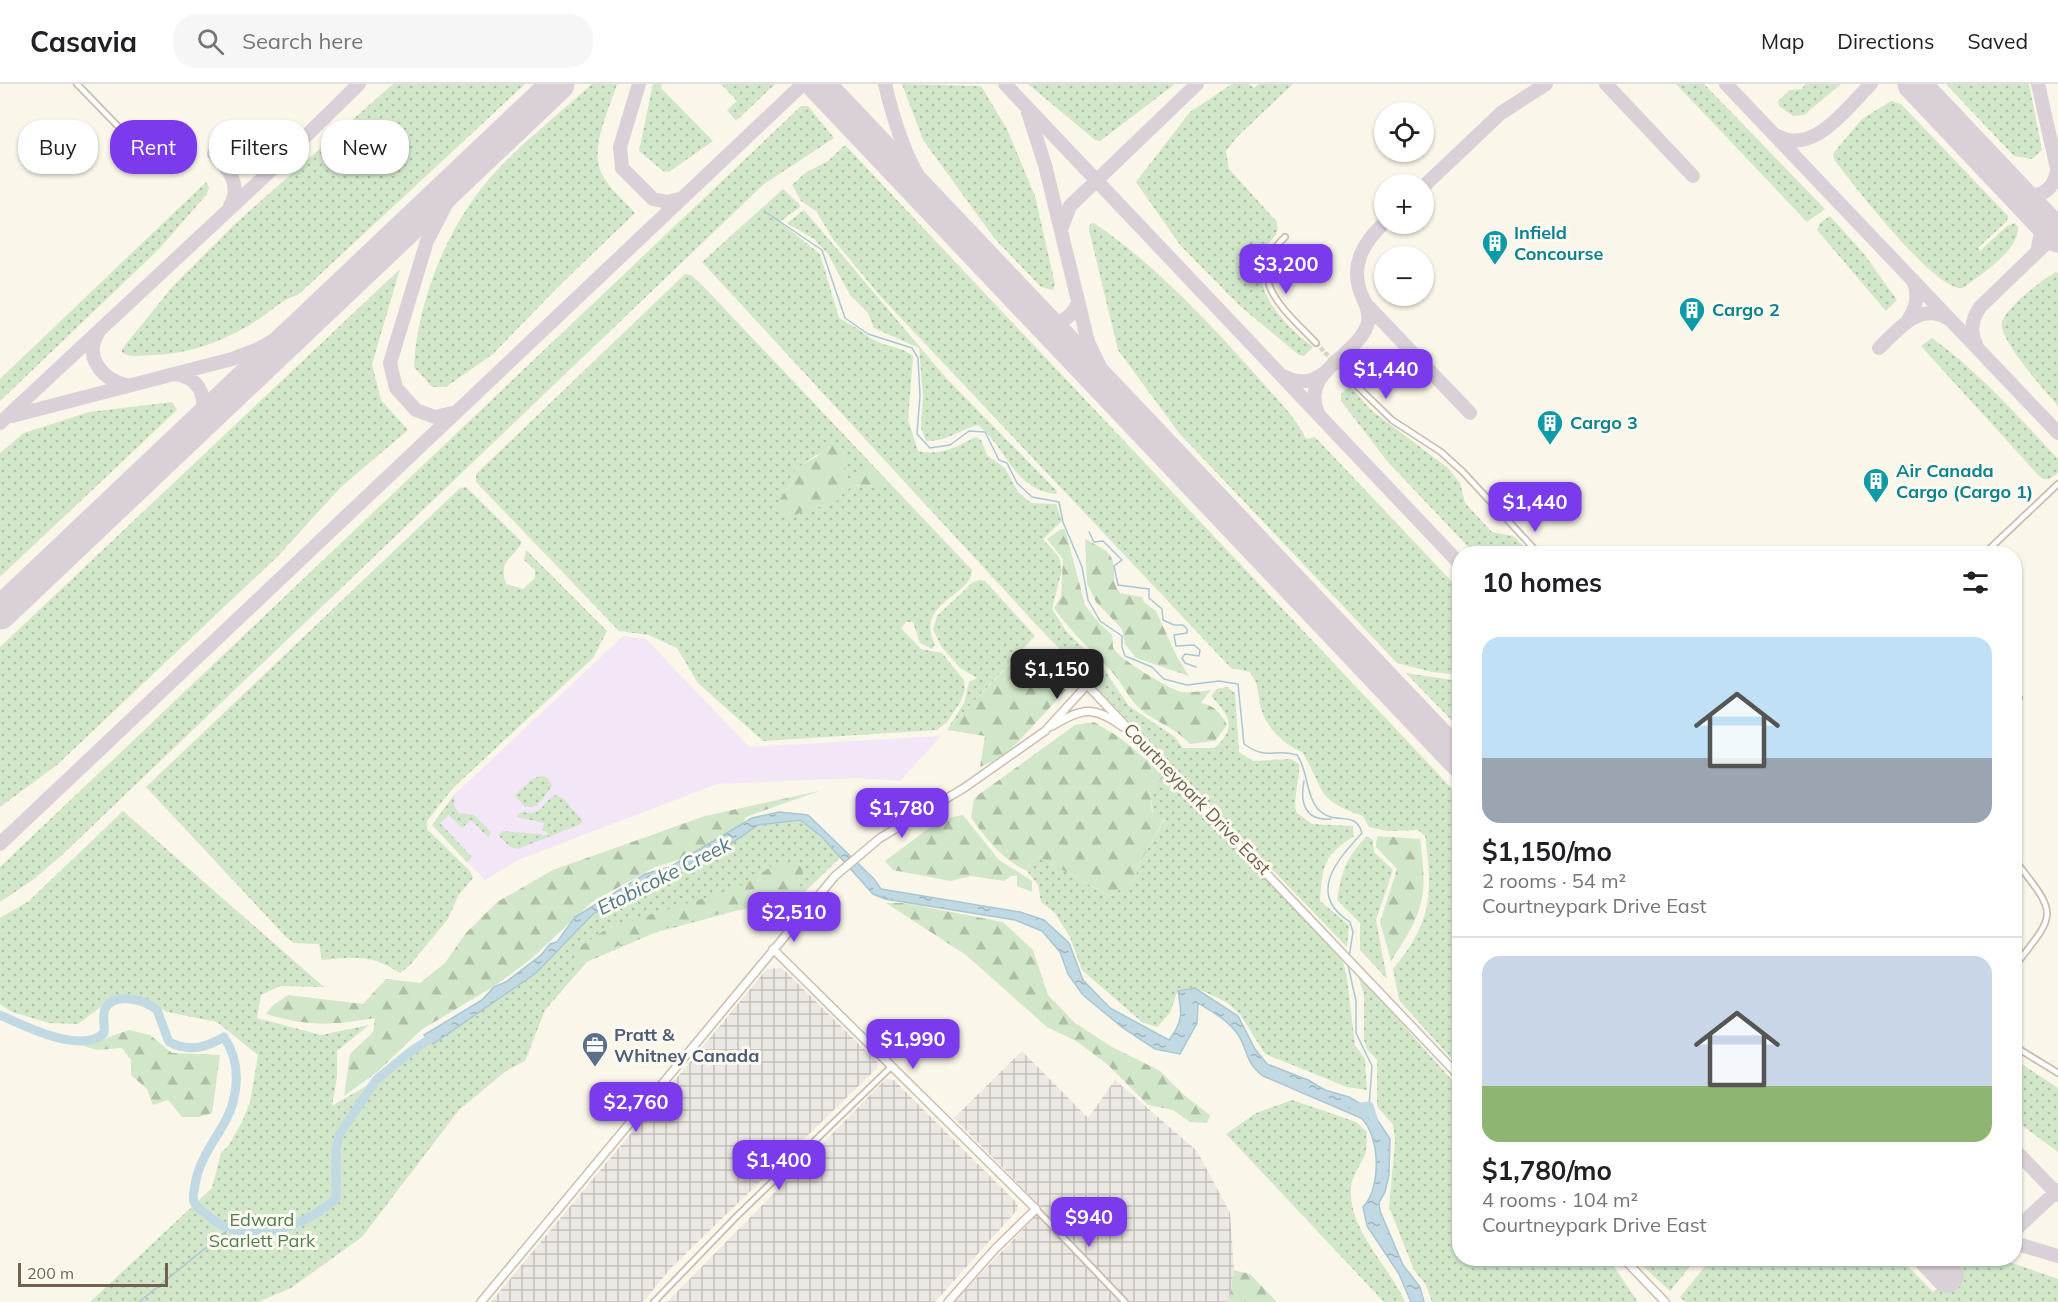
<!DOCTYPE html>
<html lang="en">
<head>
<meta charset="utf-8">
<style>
	:root { --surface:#fff; --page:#f6f6f6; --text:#202124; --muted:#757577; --line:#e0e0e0; --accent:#7c3aed }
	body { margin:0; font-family:Mulish,sans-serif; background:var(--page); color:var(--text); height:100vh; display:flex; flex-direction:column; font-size:22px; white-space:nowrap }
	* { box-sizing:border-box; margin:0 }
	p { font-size:20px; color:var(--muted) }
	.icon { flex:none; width:33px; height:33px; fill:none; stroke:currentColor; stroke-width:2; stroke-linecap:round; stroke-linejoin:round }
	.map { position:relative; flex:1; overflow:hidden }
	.drawer { position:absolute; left:1452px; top:462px; width:570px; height:720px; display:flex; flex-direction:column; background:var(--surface); border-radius:24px; box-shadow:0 2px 4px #0004 }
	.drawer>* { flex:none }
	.top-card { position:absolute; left:18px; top:36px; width:570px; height:54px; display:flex; gap:12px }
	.fabs { position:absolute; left:1374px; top:18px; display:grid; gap:12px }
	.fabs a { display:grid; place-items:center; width:60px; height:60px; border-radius:50%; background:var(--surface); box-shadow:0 2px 4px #0004; font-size:30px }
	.scale { position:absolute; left:18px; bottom:15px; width:150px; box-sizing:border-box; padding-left:6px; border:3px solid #736150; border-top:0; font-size:16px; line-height:21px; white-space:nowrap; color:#736150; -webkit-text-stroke:4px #fdfaf1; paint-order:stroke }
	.price { position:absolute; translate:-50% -51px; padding:0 14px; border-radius:12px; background:var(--accent); color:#fff; font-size:20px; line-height:39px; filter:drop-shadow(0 2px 3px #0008) }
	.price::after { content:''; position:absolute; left:50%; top:36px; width:18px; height:14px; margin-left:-9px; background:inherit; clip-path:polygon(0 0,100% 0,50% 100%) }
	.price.on { background:#222; color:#fff }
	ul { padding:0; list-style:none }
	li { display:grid; align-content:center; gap:12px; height:318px; padding:0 30px }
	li+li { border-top:2px solid var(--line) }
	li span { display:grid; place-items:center; height:186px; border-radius:18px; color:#555 }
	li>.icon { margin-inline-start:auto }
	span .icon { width:108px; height:108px; fill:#fffc; stroke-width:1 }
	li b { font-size:26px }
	h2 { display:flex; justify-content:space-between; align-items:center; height:72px; padding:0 30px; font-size:26px }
	.tag { padding:0 21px; border-radius:24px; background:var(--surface); box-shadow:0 2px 4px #0004; font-size:21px; line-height:54px }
	.tag.on { background:var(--accent); color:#fff }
	header { display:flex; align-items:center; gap:36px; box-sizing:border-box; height:84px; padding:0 30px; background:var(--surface); border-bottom:2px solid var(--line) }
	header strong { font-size:28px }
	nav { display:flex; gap:33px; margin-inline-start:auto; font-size:21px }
	.search { width:420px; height:54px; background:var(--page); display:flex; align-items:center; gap:15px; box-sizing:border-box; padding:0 21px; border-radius:24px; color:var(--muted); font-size:22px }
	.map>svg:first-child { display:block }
	.industrial { fill:url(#industrial-grid) }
	.education { fill:#f3e7f7 }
	.grass { fill:url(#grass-dots); fill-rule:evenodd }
	.forest { fill:url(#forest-firs) }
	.water { fill:url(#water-ripples); stroke:#a8c7d3; stroke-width:1.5 }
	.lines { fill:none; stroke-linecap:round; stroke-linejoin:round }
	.stream { stroke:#a8c7d3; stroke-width:1.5 }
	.river { stroke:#c1d9e2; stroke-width:9 }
	.taxiway { stroke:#dad0d7; stroke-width:14 }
	.runway { stroke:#dad0d7; stroke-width:33 }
	.street-tunnel { stroke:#d8d1c4; stroke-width:4.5; stroke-dasharray:4.5 2; stroke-linecap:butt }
	.street-casing { stroke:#c9bdae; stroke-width:8 }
	.secondary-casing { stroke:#ccbead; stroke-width:10 }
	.street { stroke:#fff; stroke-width:4.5 }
	.secondary { stroke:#fff; stroke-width:7 }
	.labels { text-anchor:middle; stroke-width:6; stroke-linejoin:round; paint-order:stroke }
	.culture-label { font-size:18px; font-weight:bold; fill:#0d838f; stroke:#fdfaf1; text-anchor:start }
	.street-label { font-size:18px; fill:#736150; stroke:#fdfaf1 }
	.service-label { font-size:18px; font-weight:bold; fill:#4e5e75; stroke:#fdfaf1; text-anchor:start }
	.park-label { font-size:18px; fill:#557c4d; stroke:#fdfaf1 }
	.water-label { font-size:20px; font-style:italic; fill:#50798a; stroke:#fdfaf1 }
</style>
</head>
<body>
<header>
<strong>Casavia</strong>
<div class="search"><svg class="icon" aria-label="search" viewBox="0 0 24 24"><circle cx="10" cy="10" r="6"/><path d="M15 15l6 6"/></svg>Search here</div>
<nav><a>Map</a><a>Directions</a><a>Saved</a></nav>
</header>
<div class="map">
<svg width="2058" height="1218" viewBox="0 0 2058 1218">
	<defs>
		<pattern id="industrial-grid" width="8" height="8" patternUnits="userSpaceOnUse" patternTransform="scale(1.5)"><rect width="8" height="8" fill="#ece8e3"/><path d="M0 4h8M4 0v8" fill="none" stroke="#c4bfba"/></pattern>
		<pattern id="grass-dots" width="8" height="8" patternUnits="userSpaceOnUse" patternTransform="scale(1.5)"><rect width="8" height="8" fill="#d2e7ca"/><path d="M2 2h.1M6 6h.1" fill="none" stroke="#afbfa6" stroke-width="1.8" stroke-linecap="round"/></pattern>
		<pattern id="forest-firs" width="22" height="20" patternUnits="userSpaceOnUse" patternTransform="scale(1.5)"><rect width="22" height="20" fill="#d2e7ca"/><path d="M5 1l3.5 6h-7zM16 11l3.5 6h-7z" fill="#afbfa6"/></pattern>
		<pattern id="water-ripples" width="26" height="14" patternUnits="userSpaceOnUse" patternTransform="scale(1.5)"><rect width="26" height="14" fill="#c1d9e2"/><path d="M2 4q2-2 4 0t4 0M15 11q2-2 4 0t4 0" fill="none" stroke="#a1b3ba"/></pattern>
	</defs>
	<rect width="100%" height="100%" fill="#faf6ea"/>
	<path class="industrial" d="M782 884 877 978V984L670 1185 643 1218H491L767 885Z
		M1022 967 1088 1034 1115 996 1197 1067 1230 1129 1234 1186 1229 1218H954L1030 1138 1041 1123 954 1034Z
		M886 995 894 996 1017 1119 1018 1125 935 1218H667Z"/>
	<path class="education" d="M623 552 646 555 749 663 941 652 900 697 856 694 717 700 518 776 485 796 432 741 455 710Z"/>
	<path class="grass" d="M393 0H525L298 211C282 215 273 226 259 235 226 256 194 269 154 271 145 271 131 274 122 269V265L173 202 236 139Z
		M592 0H617C609 27 587 68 604 94 612 107 625 118 635 129L560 201 493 270 446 303H432L414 283C417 218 447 143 490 94 520 60 558 31 592 0Z
		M653 0H662L661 4 713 57 669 88 663 87 639 67Z
		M721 0H775L736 37 727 26 737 17Z
		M902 0 981 2 1007 45 1035 112 1055 200 1053 206 1041 203 995 155 923 56Z
		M1028 0H1175L1100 57 1095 56Z
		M1232 0H1249L1254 4 1259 0H1293L1238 52 1226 67 1229 85 1277 138C1280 153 1270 154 1265 165 1247 204 1285 242 1313 263L1304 272 1299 271 1240 222 1180 161 1136 98 1190 28Z
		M1676 0H1704L1825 125 1807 138Z
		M1805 0H1841L1804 31 1793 32 1779 22 1778 17 1790 6 1802 5Z
		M1946 0H2029L2042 66 2032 75 2014 72Z
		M1891 17 1901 20 2008 132 2007 137 1978 164 1980 167 2007 142 2015 139 2018 143C2019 167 1980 191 1963 204 1936 209 1853 100 1835 77L1833 71 1836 66 1862 35Z
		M801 22H808L834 54 764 100 62 771 34 795 0 818V783Z
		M845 61 1459 712V983L1399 916 1393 885C1432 838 1433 810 1425 752L1418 746 1388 747 1369 743 1363 732C1314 715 1326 707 1302 668 1285 661 1266 644 1261 624 1257 608 1260 603 1250 588L1231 584 880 212 833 155 816 127 801 117 792 101 805 89 828 77Z
		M206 98 209 103 207 110 159 165 0 317V295Z
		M783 105 801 122 780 138 820 170 839 234C851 240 861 247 872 255 885 263 901 262 913 272L908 336 918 367C942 372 955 363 976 353L981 356 987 371 1005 384 1018 408 1031 419 1056 420 1062 437 1043 455 1059 473 1062 486 1052 525 1066 547 1101 581 1129 622 1175 653 1183 664H1215C1238 642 1229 632 1211 612L1217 605 1227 603 1235 609 1239 668 1253 677 1291 675 1299 680C1300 697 1293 712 1296 728L1312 740 1353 742 1354 752C1323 772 1323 781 1320 817L1349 841 1347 863 1043 548 702 178Z
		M804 126 947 295 1057 407 1056 410C1014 406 1007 364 978 341 959 346 946 358 926 357L921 344 923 311 919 264 874 244 868 229 850 211 828 170 814 155 787 139Z
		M1830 132 1864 170 1897 216 1886 227 1817 146 1820 139Z
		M1094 139C1157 182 1211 240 1261 297 1277 315 1296 333 1306 355L1315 353 1459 505V591L1432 588 1397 579 1179 349 1118 266 1089 146 1090 140Z
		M400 185 372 280 381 316 408 346 341 403 278 472 57 681 0 723V563Z
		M2056 188 2058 189V322C2047 309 1997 254 2002 238 2008 221 2041 197 2056 188Z
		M685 190 691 191 703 202 972 486C971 513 914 518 935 561L932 565 920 559 913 538H906L901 544 921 565 942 569 964 596 965 606 960 619 947 638 937 646 763 657 698 599 677 564 648 551 619 547 476 398V390ZM843 365 847 396 857 394 885 398 884 403C858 401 852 396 835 419L801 427 779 416 792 399 795 386 816 371Z
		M1932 254C1980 289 2018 332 2058 375V389L2049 395H2043L2038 391 1921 262Z
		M1350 302 1371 326 1448 384 1460 399 1465 419 1492 448 1513 452 1531 469H1474L1387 377 1341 317V310Z
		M172 318 177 326 0 493V369L24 349 89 328Z
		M466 403 522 458C513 476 498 475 506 500L523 505 535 494V486L524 476 526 466 607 547 593 574 453 704 427 737V745L470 787 473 794 458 812 448 835 410 881 400 889C371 870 355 873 322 876L319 860 294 859 286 853 146 703 460 404Z
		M980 496 985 497 1035 552 947 646 964 619 969 598 977 594 960 584 941 562 933 545 937 532 973 498Z
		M1406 589 1459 597V645L1458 643Z
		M1165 691 1342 873 1347 894 1355 961 1365 975 1367 1006 1347 1003 1265 970 1240 930 1226 918 1201 906 1177 908 1170 929 1157 943 1142 938 1082 886 1070 853 1054 828 1041 818 1038 801 1027 787 1031 778 1039 773 1110 812 1134 796 1141 776 1166 734 1153 729 1150 707Z
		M541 692 547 693 552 702 537 722 525 723 515 711 532 695Z
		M455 710 454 720 458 729 474 731 491 748 488 753 471 736 462 744 449 731 440 739 472 773 467 778 432 741Z
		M555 711 563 714 583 737 581 740 518 765 510 763 498 751 503 747 547 751V748L542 746 544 739 516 733 521 728C544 732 540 720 555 711Z
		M123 727 324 903 280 902 261 911 257 934 321 951 369 941 337 967V993L332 1022 376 996 410 968 526 892 581 837 756 737 801 733 844 770 796 816 754 822 654 849 587 878 545 926 525 977 506 987 459 1026 362 1153 291 1204 258 1218H90L212 1104 221 1069 229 1061 242 1038 250 1018 258 971 217 938 167 928 138 912 110 916 78 940 49 939 12 928 0 920V834L29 817Z
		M1367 752 1373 756 1374 768 1393 786 1376 836 1387 895 1360 866V839L1337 816C1342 786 1346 774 1367 752Z
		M1357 889 1459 1004 1460 1174 1609 1175 1638 1218H1432L1426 1201 1414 1186 1389 1123 1395 1057 1393 1041 1377 1022V976L1367 965 1364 956V910Z
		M2014 975 2058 1004V1068L2015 1036Z
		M1292 1016 1356 1038 1367 1048C1366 1054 1367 1061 1366 1067 1363 1080 1351 1090 1351 1106 1349 1146 1389 1182 1405 1218H1384L1226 1050 1256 1029Z
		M1712 1174 1901 1175 1933 1208 1967 1175H2001L2058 1195V1218H1685L1680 1213Z
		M1635 1175H1696L1670 1207Z"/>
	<path class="forest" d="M833 356 843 365 847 396 857 394 863 382 872 383 885 398 884 404C858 399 851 397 835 419L802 427 791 435 782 429 779 416 792 399 795 385 826 367V357Z
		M1061 445H1065L1085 521 1098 538 1112 551C1113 555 1112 562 1114 565 1118 574 1171 606 1182 608 1191 609 1202 607 1211 606L1201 619C1215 622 1221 629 1227 641L1215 657 1190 660C1175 643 1154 638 1138 623 1128 613 1122 599 1113 589 1093 567 1071 549 1054 524L1061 512 1063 475 1047 455Z
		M1085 454C1093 461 1108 464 1112 475 1117 488 1110 496 1120 509L1142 513 1144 518 1156 527 1177 573 1189 592 1136 574 1125 560 1122 545 1096 518 1087 499Z
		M1024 565 1066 606 1006 671 980 683 985 652 947 646Z
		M1094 638 1119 653 1165 691 1150 708 1152 728 1166 733 1141 776 1134 796 1110 812 1039 773 1031 778 1027 787C1000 774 988 756 971 734L974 714 1075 641Z
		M819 707 746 733 739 747 685 774 655 783 592 818 531 875 496 901 421 946 376 989 344 1012 350 970 373 948 375 934C330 941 310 943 266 930L273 921 288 911 363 920 386 895 420 899 445 879 466 849 497 818 553 786 705 732Z
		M963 731 999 776 1032 797V808L1017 802V792H1011L1004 797 971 792 951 797 893 786 885 777 940 736Z
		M1377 752 1420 755C1428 814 1424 827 1391 877L1380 838 1397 785 1376 763Z
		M802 779 803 791 796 816C732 825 645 844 588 877 582 880 577 888 573 893L579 863 608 844 737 804 774 781Z
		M886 819H904L1003 838 1033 866 1048 911 1075 939 1112 963 1160 987 1184 1011 1210 1031 1207 1039 1190 1038 1173 1026 1148 1021 1107 980 1076 957 1047 943 966 871Z
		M129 946 150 951 172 969 220 971 212 1029 199 1033H182L168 1016 153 1021 147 1005 131 991V976L122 964 97 966 83 962Z
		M1234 1186 1250 1190 1277 1218H1229Z"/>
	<path class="water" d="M779 728 808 731 874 795 881 805 1020 828 1044 836 1069 859 1083 896 1110 924 1169 956C1183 938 1182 928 1178 907L1195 904 1238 932 1255 965 1267 980 1308 996 1325 1006 1349 1013 1371 1026 1390 1055 1389 1091 1385 1108 1379 1119 1380 1127 1403 1181 1420 1203 1424 1218H1411L1399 1190 1367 1142 1363 1123C1382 1104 1380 1051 1361 1034L1263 992C1245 978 1249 969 1239 952 1229 937 1213 928 1198 919L1197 939 1180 970 1155 965 1123 944 1083 911 1068 890 1060 868 1042 847 1015 836 885 815 873 810 822 753 800 736 758 741 726 763 672 788 593 830 536 889 433 960 424 951 482 916 494 903 506 898 541 871 550 860 557 858 575 833 645 790 670 783 752 734Z"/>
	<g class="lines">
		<path class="stream" d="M764 127 822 166 845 234 868 250 912 264 918 274 920 312 917 350 930 364 950 361 969 347 985 348 999 376 1007 379 1017 399 1032 413 1059 418 1063 438 1082 483 1088 516 1100 537 1122 552V563L1125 572 1152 583 1164 595 1187 601 1219 597 1238 600 1244 660C1268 677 1273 664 1297 671 1308 686 1305 708 1317 724 1334 744 1355 724 1362 749 1337 776 1306 810 1350 838L1353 848 1349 873
			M1089 448 1094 458 1103 457 1122 476 1114 482 1118 501 1149 505V514L1162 525 1163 536 1174 541H1183L1187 545V549L1174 551 1176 562 1194 561 1200 566 1199 572 1185 570 1182 574 1185 579 1196 583
			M1304 697C1300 718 1304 737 1331 735
			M1348 881 1356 917V949L1372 982 1369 1022
			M139 1218 229 1145"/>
		<path class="river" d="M0 931C24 942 82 971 104 949 105 942 102 931 105 925 114 907 145 916 157 926L169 958C189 968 205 964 224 953 236 971 239 992 234 1014 228 1044 200 1067 195 1101 194 1107 192 1113 194 1118 197 1124 202 1127 207 1131 218 1141 230 1146 244 1147 280 1151 309 1137 336 1115V1065L339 1051 376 996 410 968 437 950
			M1354 1024 1369 1022 1374 1037"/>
		<path class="taxiway" d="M639 0 620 63 622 84 653 115 667 118 683 114
			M885 0C899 60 914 93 952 142
			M1005 0 1460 480
			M1606 0 1693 92
			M1726 0 2058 349
			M1913 0 1916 2 1915 0
			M2038 0 2058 89
			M1028 28 1045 81 1088 258 1102 287 1144 344
			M1778 52C1814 72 1848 22 1871 0
			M214 70C229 86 242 100 230 122
			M1424 102 1501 29 1546 0
			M2016 107C2035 117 2054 109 2057 86
			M2033 125 2042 144 2037 168
			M2033 125 2042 131 2058 134
			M1062 143 1070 122 1197 0
			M1367 221 1470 329
			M1038 232C1054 245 1071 236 1078 219
			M1908 236C1917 223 1919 211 1913 196
			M98 249C83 273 103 296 126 301
			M1976 260C1969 247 1972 235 1980 223L2058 148
			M1879 264C1898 246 1919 218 1947 234
			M174 290C203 293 209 319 198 341
			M1283 292C1298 300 1311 299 1324 289
			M452 329 435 333 416 326 396 304 390 279 427 157 453 107 477 77
			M1318 329C1299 287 1358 273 1368 239 1370 230 1366 220 1362 212 1349 182 1363 159 1384 139
			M12 332 232 275 258 265 309 236
			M0 339 267 90 359 0
			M0 760 803 0
			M2014 1065 2058 1111
			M2014 1147 2058 1106
			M2014 1159 2058 1172"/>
		<path class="runway" d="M818 0 1460 677
			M1914 0 2058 152
			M0 529 558 0
			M1930 1174 1947 1192"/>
		<path class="street-tunnel" d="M1316 259 1354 299"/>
		<g class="street-casing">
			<path id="street" d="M77 0 141 66
				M1285 153C1241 194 1287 228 1316 259
				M1354 299 1392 336 1441 368 1463 388 1539 470
				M1984 470 2058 400
				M2014 618 2019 614
				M2014 775C2058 832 2058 827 2014 883
				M2014 962 2058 989
				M1036 1125 1125 1218
				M654 1218 736 1133 891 983"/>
		</g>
		<g class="secondary-casing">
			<path id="secondary" d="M1052 642C1083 624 1093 621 1123 643
				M773 865 1036 1125 995 1165 948 1218
				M1623 1174 1665 1218
				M481 1218 835 792 880 754 964 704 1045 647 1087 601 1460 993"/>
		</g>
		<use href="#street" class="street"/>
		<use href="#secondary" class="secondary"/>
	</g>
	<defs>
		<g id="building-pin" transform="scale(1.35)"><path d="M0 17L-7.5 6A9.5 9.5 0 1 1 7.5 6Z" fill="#0f9aa8" stroke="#fdfaf1"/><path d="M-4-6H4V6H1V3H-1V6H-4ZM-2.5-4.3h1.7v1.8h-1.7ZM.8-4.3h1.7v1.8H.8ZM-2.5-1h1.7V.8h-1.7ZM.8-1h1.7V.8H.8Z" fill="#fff"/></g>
		<g id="office-pin" transform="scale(1.35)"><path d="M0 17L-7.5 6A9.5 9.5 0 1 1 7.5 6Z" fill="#5c6f8a" stroke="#fdfaf1"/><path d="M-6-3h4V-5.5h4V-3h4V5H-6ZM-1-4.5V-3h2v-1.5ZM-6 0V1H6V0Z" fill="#fff"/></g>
	</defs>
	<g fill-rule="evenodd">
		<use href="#building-pin" x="1495" y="159"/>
		<use href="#building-pin" x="1692" y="226"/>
		<use href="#building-pin" x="1550" y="339"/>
		<use href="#building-pin" x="1876" y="397"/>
		<use href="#office-pin" x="595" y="961"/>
	</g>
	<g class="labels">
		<g class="culture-label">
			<text x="1514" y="155">Infield<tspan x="1514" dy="21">Concourse</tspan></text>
			<text x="1712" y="232">Cargo 2</text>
			<text x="1570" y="345">Cargo 3</text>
			<text x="1896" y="393">Air Canada<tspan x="1896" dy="21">Cargo (Cargo 1)</tspan></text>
		</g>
		<g class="street-label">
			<text transform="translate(1197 715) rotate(46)" y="6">Courtneypark Drive East</text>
		</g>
		<g class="service-label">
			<text x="614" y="957">Pratt &amp;<tspan x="614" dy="21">Whitney Canada</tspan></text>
		</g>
		<g class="park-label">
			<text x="262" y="1142">Edward<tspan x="262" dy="21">Scarlett Park</tspan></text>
		</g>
		<g class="water-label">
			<text transform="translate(664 792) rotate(-27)" y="7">Etobicoke Creek</text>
		</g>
	</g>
</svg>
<div class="fabs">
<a><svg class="icon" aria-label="locate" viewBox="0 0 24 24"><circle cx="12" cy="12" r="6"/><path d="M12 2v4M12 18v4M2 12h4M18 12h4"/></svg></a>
<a>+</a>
<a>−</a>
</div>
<div class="scale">200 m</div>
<b class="price" style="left:1286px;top:211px">$3,200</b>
<b class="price" style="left:1386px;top:316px">$1,440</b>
<b class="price" style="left:1535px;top:449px">$1,440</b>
<b class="price on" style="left:1057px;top:616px">$1,150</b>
<b class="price" style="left:902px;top:755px">$1,780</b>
<b class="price" style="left:794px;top:859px">$2,510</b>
<b class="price" style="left:913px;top:986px">$1,990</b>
<b class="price" style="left:636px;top:1049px">$2,760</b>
<b class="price" style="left:779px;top:1107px">$1,400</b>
<b class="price" style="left:1089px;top:1164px">$940</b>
<div class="top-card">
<a class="tag">Buy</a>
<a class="tag on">Rent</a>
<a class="tag">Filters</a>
<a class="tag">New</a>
</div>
<section class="drawer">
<h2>10 homes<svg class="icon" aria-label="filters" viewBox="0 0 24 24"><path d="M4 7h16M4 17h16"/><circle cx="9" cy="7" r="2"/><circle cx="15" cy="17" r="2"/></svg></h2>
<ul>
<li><span style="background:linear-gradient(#bfe0f5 65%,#9aa5b1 0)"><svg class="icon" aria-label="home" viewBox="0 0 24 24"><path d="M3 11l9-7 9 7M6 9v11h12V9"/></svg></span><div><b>$1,150/mo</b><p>2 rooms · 54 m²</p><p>Courtneypark Drive East</p></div></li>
<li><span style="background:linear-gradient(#c9d6e8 70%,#8fb573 0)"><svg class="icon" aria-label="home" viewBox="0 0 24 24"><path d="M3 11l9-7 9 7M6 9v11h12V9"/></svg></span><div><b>$1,780/mo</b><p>4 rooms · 104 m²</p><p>Courtneypark Drive East</p></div></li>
</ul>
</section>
</div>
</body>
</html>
